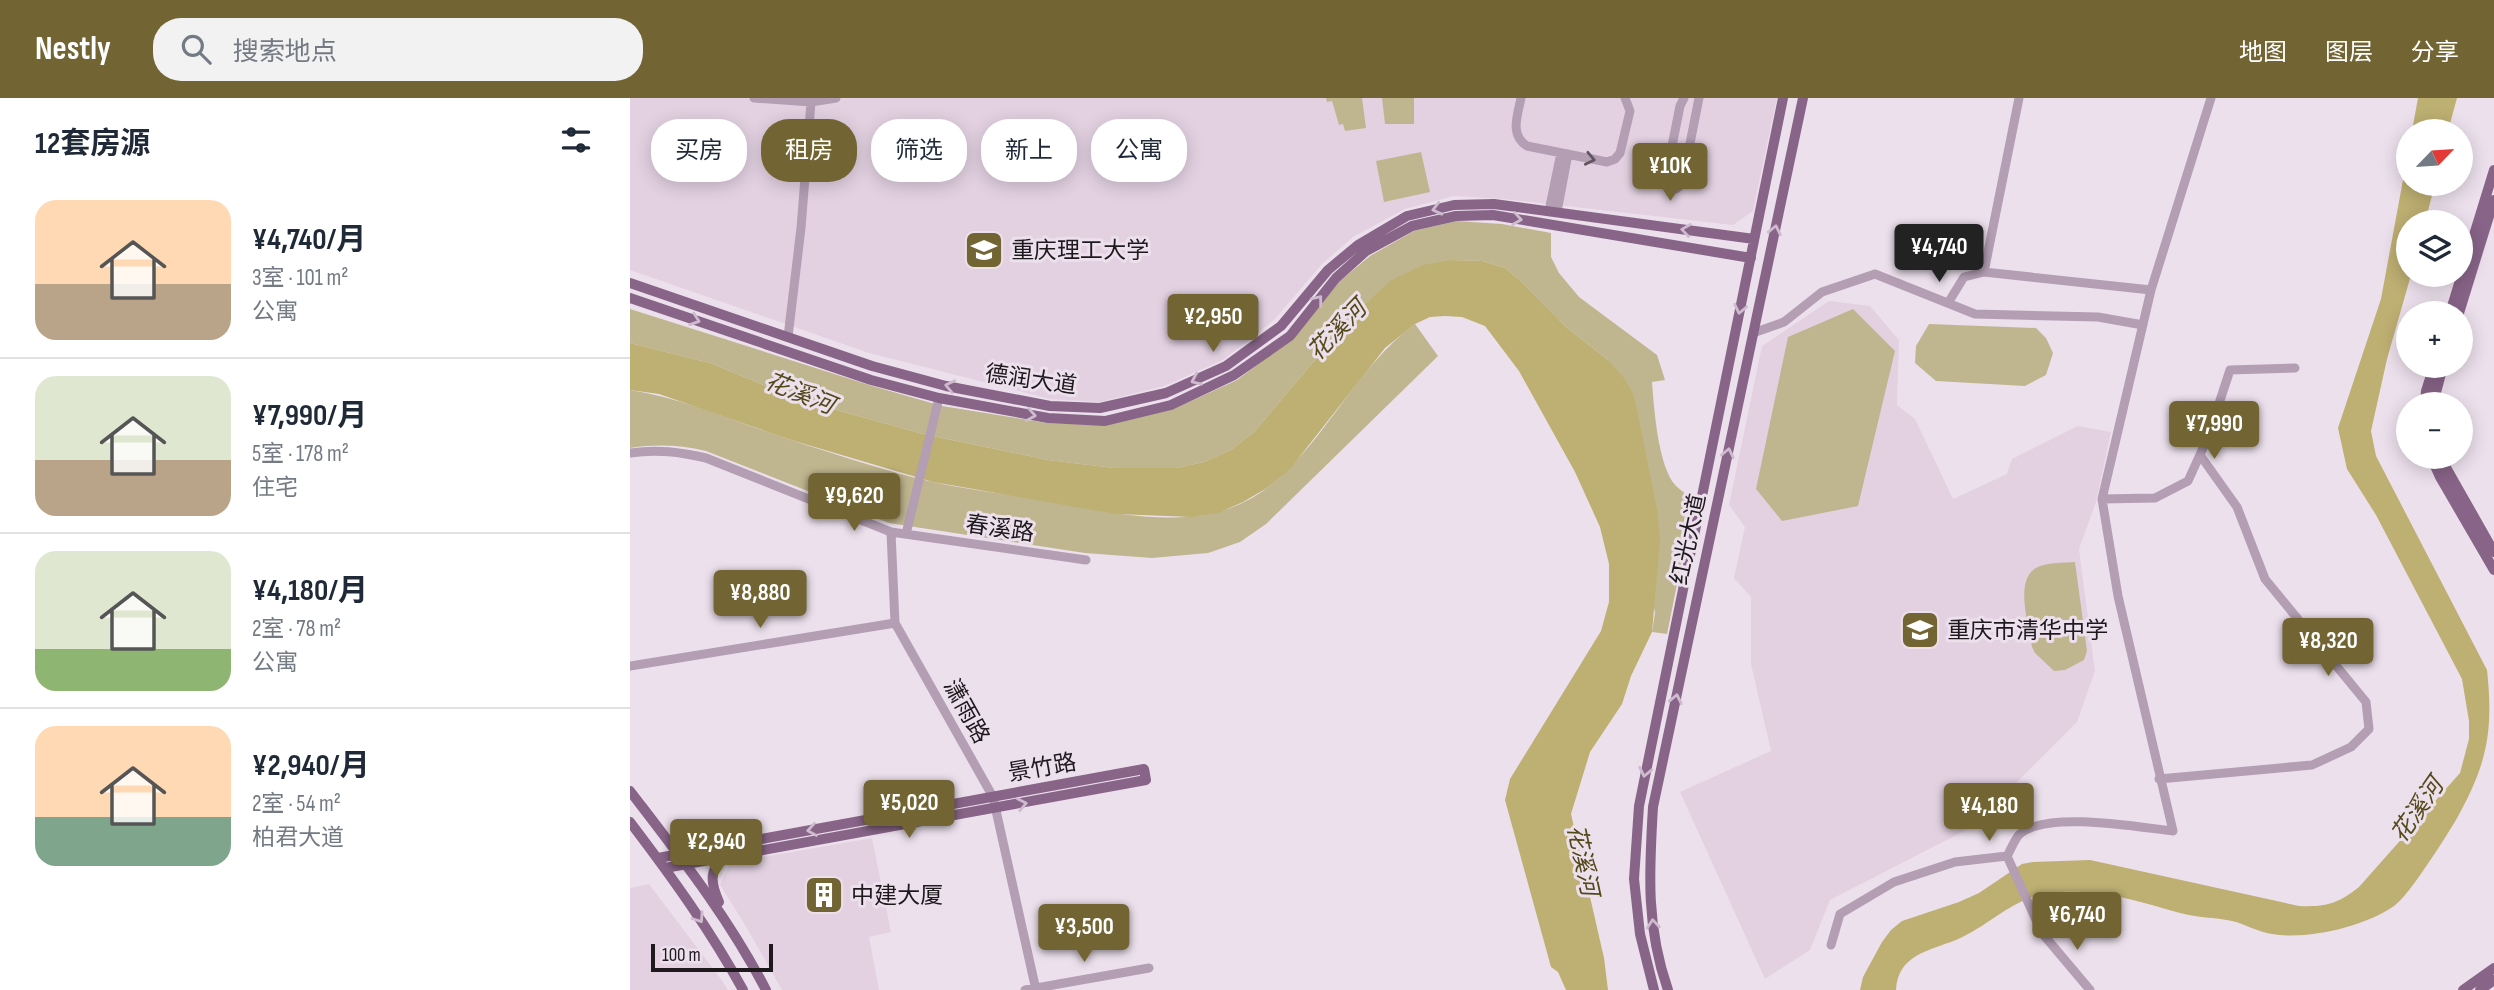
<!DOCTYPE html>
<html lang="zh">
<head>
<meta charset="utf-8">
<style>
	:root { --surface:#fff; --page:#f2f2f3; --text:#1f2937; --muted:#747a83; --line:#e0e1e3; --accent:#726533 }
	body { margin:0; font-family:"Sofia Sans Condensed","Noto Sans SC",sans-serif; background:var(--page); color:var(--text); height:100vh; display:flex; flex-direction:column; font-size:26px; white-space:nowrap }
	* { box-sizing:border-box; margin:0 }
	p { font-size:23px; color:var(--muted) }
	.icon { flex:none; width:38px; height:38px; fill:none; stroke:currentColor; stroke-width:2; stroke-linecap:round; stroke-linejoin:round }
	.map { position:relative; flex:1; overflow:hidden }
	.sheet { display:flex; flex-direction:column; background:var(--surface); width:630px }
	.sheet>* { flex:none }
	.banner { position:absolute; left:21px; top:21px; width:665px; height:63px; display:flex; gap:14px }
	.needle { width:46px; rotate:65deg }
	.controls { position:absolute; left:1766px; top:21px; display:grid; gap:14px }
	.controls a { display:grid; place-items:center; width:77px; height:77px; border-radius:50%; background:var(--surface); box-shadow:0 4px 18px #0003; font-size:35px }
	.scale { position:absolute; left:21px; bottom:18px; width:122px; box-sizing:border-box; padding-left:7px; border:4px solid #1d191d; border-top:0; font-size:19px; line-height:24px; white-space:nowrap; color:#1d191d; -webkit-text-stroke:5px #ece0ec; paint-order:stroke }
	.price { position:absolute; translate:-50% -60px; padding:0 16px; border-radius:7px; background:var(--accent); color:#fff; font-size:23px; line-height:46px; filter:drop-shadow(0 2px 4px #0008) }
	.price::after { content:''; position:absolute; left:50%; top:42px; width:21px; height:16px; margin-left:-10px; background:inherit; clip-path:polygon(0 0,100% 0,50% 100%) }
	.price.on { background:#222; color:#fff }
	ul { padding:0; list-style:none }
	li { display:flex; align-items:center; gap:21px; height:175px; padding:0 35px }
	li+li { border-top:2px solid var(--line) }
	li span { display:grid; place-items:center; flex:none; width:196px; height:140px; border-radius:21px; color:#555 }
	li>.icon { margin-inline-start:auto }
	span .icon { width:84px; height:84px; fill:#fffc; stroke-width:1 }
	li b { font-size:30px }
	h2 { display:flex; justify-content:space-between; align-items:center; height:84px; padding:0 35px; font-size:30px }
	.chip { padding:0 24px; border-radius:28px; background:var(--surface); box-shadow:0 4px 18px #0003; font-size:24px; line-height:63px }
	.chip.on { background:var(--accent); color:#fff }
	header { display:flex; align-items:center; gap:42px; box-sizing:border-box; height:98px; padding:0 35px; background:var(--accent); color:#fff }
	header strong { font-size:33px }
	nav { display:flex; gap:38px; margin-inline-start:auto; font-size:24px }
	.search { width:490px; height:63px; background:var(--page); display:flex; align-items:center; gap:18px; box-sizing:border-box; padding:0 24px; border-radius:28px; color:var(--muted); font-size:26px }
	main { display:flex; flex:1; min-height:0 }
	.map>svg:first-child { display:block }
	.built { fill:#e3d1e2 }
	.green { fill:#bfb68f }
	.water { fill:#beaf72 }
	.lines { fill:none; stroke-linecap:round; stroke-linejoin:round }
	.minor { stroke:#b39eb3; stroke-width:9 }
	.major { stroke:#886488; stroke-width:10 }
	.oneway { stroke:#605560 }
	.oneway2 { stroke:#cebbce }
	.labels { text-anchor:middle; stroke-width:6; stroke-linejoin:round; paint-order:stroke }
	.poi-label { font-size:23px; fill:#1d191d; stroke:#ece0ec; text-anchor:start }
	.street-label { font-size:23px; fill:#1d191d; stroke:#ece0ec }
	.water-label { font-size:24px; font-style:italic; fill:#544919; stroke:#ece0ec }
</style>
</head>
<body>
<header>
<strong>Nestly</strong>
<div class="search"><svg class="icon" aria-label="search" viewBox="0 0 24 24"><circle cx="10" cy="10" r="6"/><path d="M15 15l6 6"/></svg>搜索地点</div>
<nav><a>地图</a><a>图层</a><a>分享</a></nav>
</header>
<main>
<section class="sheet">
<h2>12套房源<svg class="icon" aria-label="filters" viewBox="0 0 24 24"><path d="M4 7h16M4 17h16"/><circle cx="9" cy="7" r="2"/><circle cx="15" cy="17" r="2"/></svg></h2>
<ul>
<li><span style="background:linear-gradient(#ffd9b3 60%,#b9a48a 0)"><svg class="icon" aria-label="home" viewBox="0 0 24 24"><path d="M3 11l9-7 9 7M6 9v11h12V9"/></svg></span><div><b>¥4,740/月</b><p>3室 · 101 m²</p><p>公寓</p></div></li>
<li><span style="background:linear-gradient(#dfe7d0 60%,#b9a48a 0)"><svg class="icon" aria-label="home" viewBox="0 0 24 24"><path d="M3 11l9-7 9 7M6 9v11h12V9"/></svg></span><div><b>¥7,990/月</b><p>5室 · 178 m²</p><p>住宅</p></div></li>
<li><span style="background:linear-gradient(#dfe7d0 70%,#8fb573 0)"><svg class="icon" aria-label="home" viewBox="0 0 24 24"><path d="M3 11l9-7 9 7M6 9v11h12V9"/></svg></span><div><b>¥4,180/月</b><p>2室 · 78 m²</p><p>公寓</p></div></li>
<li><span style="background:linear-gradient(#ffd9b3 65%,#7fa58c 0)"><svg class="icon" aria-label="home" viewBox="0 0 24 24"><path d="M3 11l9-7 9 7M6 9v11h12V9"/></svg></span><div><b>¥2,940/月</b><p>2室 · 54 m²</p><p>柏君大道</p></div></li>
</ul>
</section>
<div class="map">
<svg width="1864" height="892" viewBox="0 0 1864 892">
	<rect width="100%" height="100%" fill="#ece0ec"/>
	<path class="built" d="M0 0H1147L1123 113 1103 127 873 101 824 98 775 111 723 139 692 166 644 222 593 262 534 288 470 304 420 301 239 255 0 172Z
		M1199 203 1240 208 1269 242 1267 307 1285 321 1323 401 1377 376 1382 361 1448 328 1481 334 1466 404 1449 451 1465 573 1447 624 1342 729 1200 802 1180 852 1135 881 1050 694 1141 653 1121 566V499L1104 480 1115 429 1099 407 1132 248Z
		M242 740 261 834 239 839 249 892H152L114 825 90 787 100 765Z
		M19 786 93 884 98 892H0V790Z"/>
	<path class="green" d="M696 0H732L736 30 715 33 713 26 709 27 702 3 697 4Z
		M752 0H784V26H755Z
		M791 54 800 94 754 104 746 63Z
		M827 123 872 126 921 135V159L929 175 949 199 1027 257 1035 282 1022 284C1024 310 1028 369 1046 388 1051 393 1058 397 1064 402L1037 536 1022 534 1025 515 978 262 936 229 892 184 875 170 852 163 822 162 718 223 624 334 601 352 574 364 547 370H484L418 362 293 336 167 301 80 265 0 245V211L239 287 312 308 417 325 476 326 544 311 607 282 663 240 710 183 740 158 784 133Z
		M1223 211 1265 253 1228 408 1152 423 1126 391 1158 239Z
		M785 226 808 258 636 426 610 444 578 455 522 460 455 455 259 425 76 353C50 347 27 346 0 350V292C56 301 108 325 161 342 208 357 255 373 303 384 342 393 383 396 423 404 492 417 576 437 637 390 696 344 725 270 785 226Z
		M1299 226 1406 230 1416 240 1423 255 1416 277 1395 288 1306 283 1285 265 1286 248Z
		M1445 464 1457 553 1454 562 1435 572 1424 573 1405 555 1402 549C1399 528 1384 482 1406 470 1416 464 1433 465 1445 464Z"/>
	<path class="water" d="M1788 0H1827L1818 33H1782Z
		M1778 55V86H1805L1795 124H1778V177H1781L1757 261 1741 333 1746 358 1857 572C1864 636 1856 668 1826 722 1815 740 1779 798 1764 808 1734 829 1677 842 1642 836 1628 834 1615 826 1602 823 1584 819 1568 820 1550 815 1508 803 1474 792 1430 794 1384 796 1364 826 1326 842 1298 853 1268 857 1266 892H1230L1233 879 1252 844 1261 832 1272 823 1329 804 1349 795 1392 766 1403 764 1460 762 1669 808C1697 809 1707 806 1729 789L1830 675 1839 641V623L1832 581 1746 417 1717 371 1708 330 1751 201Z
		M822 162 852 163 875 170 892 184 936 229 978 262 994 280 1003 296 1009 322 1027 412 1030 442 1022 534 1001 578 992 606 960 654 941 716 974 860 978 892H936L928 874 921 869 875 702 880 681 971 533 979 504V466L970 429 945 374 889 273 855 228 832 219 815 218 800 219 785 226 755 250 660 371 637 390 613 404 588 415 562 419 486 416 303 384 161 342 29 296 0 292V245L80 265 167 301 293 336 418 362 484 370H547L574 364 601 352 624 334 718 223 760 183 793 167Z"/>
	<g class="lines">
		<path class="minor" d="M124 0 181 4 206 0
			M891 0C888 16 879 37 897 48L977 64 985 61 990 55 1000 13 995 0
			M1054 0 1050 8 1035 83 1036 88 1046 91 1052 86 1069 0
			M1389 0 1354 174 1521 192
			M919 113 931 55
			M927 114 938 56
			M1318 205 1334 179 1354 174
			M1123 235 1154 224 1192 194 1245 176 1345 216 1468 219 1513 227
			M158 239 171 130 181 4
			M0 355C27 351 50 354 76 360L261 434 456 462
			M1472 401 1525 400 1558 383 1578 339 1600 272 1665 270
			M261 434 265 525 363 699 406 892
			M276 436 309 300
			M0 568 265 525
			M1529 681 1682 667 1721 649 1739 631 1736 604 1635 481 1607 409 1570 357
			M1377 758 1412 835 1460 892
			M1201 847 1210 816 1264 784 1325 764 1377 758C1381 752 1385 739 1391 735 1420 713 1507 729 1543 733L1488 498 1472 401 1521 192 1581 0
			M395 892 519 870"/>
		<path class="major" d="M0 185 242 268 316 288 420 308 470 310 536 295 596 268 651 228 698 172 728 147 777 118 824 107 864 106 1124 141
			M0 200 241 282 309 300 418 320 475 323 541 307 604 277 660 238 706 180 736 153 782 128 826 118 863 117 1121 160
			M1820 215 1864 72
			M1829 215 1864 102
			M1795 306 1796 293 1804 268
			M1803 306 1813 268
			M1801 359 1810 379 1864 472
			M1810 359 1864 454
			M0 693C49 757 99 820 136 892
			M0 724C41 778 81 833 113 892
			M28 760 514 671 516 682 35 770
			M89 804C82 788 77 772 95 760
			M1024 892 1010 836 1004 781 1009 708 1153 0
			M1038 892C1016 829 1019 775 1023 709L1173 0
			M1833 892 1864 870
			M1850 892 1864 882"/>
	</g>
	<defs><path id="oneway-chevron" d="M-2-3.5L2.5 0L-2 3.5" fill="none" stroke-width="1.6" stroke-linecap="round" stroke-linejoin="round" transform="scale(1.75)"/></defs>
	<use class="oneway" href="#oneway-chevron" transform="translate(960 61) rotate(12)"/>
	<g class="oneway2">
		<use href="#oneway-chevron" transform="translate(807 111) rotate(166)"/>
		<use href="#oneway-chevron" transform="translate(887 121) rotate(9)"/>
		<use href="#oneway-chevron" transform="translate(1056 132) rotate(-172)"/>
		<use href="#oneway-chevron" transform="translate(1145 132) rotate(-78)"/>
		<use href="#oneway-chevron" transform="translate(688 202) rotate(-52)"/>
		<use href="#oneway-chevron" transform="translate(1110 211) rotate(102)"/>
		<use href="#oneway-chevron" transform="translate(65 222) rotate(19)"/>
		<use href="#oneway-chevron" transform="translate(566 282) rotate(156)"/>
		<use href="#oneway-chevron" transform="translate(320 288) rotate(-168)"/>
		<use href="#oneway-chevron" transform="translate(401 317) rotate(10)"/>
		<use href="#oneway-chevron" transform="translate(1098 355) rotate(-78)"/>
		<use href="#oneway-chevron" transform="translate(1046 601) rotate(-78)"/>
		<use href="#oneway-chevron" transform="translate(1015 674) rotate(102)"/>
		<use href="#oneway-chevron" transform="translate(392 706) rotate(-11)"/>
		<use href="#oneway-chevron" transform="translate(182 732) rotate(170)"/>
		<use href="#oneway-chevron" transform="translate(69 820) rotate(56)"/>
		<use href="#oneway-chevron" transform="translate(1023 826) rotate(-95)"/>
	</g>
	<defs>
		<g id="university-square" transform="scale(2.0125)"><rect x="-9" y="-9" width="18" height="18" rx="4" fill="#726533" stroke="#ece0ec"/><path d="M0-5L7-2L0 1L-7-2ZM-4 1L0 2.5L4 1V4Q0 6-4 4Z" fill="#fff"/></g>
		<g id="school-square" transform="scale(2.0125)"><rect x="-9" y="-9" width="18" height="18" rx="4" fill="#726533" stroke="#ece0ec"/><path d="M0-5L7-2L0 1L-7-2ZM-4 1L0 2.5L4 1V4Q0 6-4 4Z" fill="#fff"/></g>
		<g id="building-square" transform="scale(2.0125)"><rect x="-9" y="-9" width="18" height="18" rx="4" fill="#726533" stroke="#ece0ec"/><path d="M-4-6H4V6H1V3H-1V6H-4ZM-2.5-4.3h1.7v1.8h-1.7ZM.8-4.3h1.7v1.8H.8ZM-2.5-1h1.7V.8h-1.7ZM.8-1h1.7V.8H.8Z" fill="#fff"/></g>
	</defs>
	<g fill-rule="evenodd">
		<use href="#university-square" x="354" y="152"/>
		<use href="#school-square" x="1290" y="532"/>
		<use href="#building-square" x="194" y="797"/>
	</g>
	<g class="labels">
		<g class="poi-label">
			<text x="381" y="160">重庆理工大学</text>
			<text x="1317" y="540">重庆市清华中学</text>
			<text x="221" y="805">中建大厦</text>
		</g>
		<g class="street-label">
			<text transform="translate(401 281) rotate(8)" y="8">德润大道</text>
			<text transform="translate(370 430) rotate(8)" y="8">春溪路</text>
			<text transform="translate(1058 441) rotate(-78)" y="8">红光大道</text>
			<text transform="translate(337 613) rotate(61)" y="8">潇雨路</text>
			<text transform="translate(412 669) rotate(-10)" y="8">景竹路</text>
		</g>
		<g class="water-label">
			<text transform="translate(707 232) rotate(-46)" y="8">花溪河</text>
			<text transform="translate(170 295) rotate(22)" y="8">花溪河</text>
			<text transform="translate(1787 712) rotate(-55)" y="8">花溪河</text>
			<text transform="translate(953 762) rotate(78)" y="8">花溪河</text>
		</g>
	</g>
</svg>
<div class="controls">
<a><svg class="needle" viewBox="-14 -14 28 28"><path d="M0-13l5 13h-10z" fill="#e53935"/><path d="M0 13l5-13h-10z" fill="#747a83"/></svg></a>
<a><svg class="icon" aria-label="layers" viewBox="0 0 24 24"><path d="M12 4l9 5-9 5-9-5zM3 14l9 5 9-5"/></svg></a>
<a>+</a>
<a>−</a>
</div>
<div class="scale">100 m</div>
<b class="price" style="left:1040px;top:105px">¥10K</b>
<b class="price on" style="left:1309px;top:186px">¥4,740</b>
<b class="price" style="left:583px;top:256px">¥2,950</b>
<b class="price" style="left:1584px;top:363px">¥7,990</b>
<b class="price" style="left:224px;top:435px">¥9,620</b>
<b class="price" style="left:130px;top:532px">¥8,880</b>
<b class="price" style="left:1698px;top:580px">¥8,320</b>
<b class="price" style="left:279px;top:742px">¥5,020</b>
<b class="price" style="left:1359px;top:745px">¥4,180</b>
<b class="price" style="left:86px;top:781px">¥2,940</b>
<b class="price" style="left:1447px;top:854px">¥6,740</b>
<b class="price" style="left:454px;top:866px">¥3,500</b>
<div class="banner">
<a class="chip">买房</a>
<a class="chip on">租房</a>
<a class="chip">筛选</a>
<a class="chip">新上</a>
<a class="chip">公寓</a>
</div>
</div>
</main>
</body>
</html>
